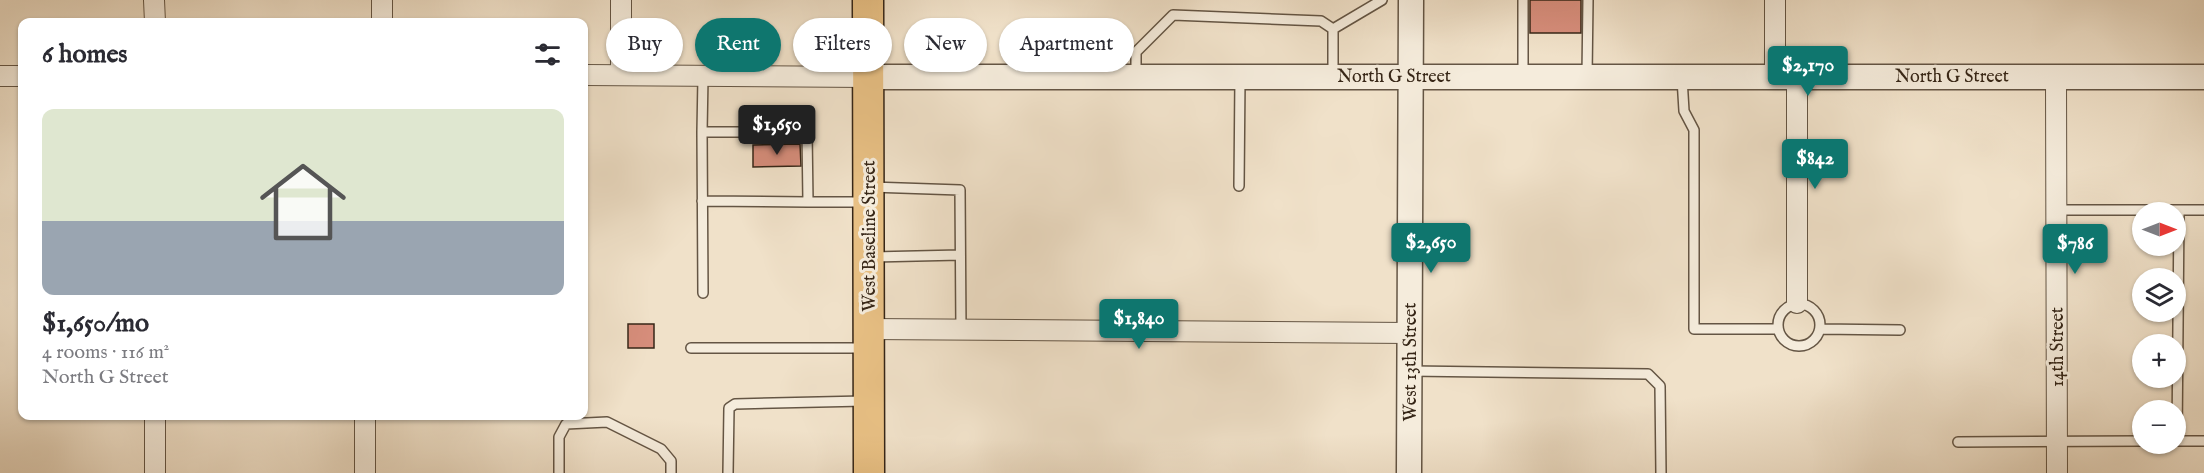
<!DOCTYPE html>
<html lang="en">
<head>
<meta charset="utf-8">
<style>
	:root { --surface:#fff; --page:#f7f7f7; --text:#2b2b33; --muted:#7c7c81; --line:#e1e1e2; --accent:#0f766e }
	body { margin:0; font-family:"IM FELL English",serif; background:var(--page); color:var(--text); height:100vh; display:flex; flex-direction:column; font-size:22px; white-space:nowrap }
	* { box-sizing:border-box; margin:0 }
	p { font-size:20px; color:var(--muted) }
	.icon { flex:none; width:33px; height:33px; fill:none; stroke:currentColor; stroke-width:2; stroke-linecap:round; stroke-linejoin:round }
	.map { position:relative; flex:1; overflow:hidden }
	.side { position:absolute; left:18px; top:18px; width:570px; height:402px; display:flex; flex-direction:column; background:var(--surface); border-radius:12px; box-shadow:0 2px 4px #0004 }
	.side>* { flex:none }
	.hud { position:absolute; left:606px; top:18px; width:570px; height:54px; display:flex; gap:12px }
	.needle { width:39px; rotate:90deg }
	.tools { position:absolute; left:2132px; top:202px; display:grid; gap:12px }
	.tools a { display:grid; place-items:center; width:54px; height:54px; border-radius:50%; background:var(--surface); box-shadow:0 2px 4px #0004; font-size:30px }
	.price { position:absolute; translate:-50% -51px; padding:0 14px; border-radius:6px; background:var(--accent); color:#fff; font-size:20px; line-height:39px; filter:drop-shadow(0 2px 3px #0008) }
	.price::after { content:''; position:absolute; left:50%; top:36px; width:18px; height:14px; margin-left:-9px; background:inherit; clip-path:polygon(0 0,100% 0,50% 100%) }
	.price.active { background:#222; color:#fff }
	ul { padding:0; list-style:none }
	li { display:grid; align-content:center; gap:12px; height:318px; padding:0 24px }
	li+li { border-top:2px solid var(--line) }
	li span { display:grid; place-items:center; height:186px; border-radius:12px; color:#555 }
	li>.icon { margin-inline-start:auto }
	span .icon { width:108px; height:108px; fill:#fffc; stroke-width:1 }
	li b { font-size:26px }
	h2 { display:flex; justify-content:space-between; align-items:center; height:72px; padding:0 24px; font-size:26px }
	.pill { padding:0 21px; border-radius:27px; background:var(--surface); box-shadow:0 2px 4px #0004; font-size:21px; line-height:54px }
	.pill.active { background:var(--accent); color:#fff }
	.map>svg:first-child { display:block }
	.building { fill:#d68d7b; stroke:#362617; stroke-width:1.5 }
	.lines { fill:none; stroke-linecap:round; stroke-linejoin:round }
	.service-casing { stroke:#645544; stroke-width:12 }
	.minor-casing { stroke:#645544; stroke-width:22 }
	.tertiary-casing { stroke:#645544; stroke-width:27 }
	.primary-casing { stroke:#362617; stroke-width:33 }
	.service { stroke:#f5ecdc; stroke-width:9 }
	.minor { stroke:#f5ecdc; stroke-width:20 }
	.tertiary { stroke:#f5ecdc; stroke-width:24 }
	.primary { stroke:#e8c084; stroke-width:30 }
	.labels { text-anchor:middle; stroke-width:6; stroke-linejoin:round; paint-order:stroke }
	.street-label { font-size:18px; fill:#362617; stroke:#f5ecdc }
</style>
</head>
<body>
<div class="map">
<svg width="2204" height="473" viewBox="0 0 2204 473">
	<rect width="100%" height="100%" fill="#f0e1c9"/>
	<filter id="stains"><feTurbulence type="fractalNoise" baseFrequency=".00333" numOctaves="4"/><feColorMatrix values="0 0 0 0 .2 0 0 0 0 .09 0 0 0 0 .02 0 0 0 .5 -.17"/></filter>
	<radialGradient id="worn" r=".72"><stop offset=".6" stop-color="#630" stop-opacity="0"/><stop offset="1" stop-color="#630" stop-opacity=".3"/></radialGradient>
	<path class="building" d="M1530 0H1581V33H1530Z
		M800 144 801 166 753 167V145Z
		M628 324H654V348H628Z"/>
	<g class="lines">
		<g class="service-casing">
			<path id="service" d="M1523 0V76
				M1333 29 1382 0
				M1136 76V52L1173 15 1321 21 1333 29V76
				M1587 76 1588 0
				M703 77 702 132H807L808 202H863
				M1682 78 1684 111 1694 130V329H1778
				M702 132 703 293
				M1239 186 1240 78
				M871 187 960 190 961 330
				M702 201 808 202
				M2056 210H2204
				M873 257 960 255
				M1778 325a21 21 0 1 1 42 0a21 21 0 1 1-42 0Z
				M1820 329 1900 330
				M691 348H866
				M1410 371 1648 374 1660 386 1661 473
				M2175 441H2204
				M2177 441 2179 210
				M1958 442 2142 441
				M559 473V437L566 424 607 422 661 449 671 461V473
				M728 473 729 408 735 404 864 401"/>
		</g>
		<g class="minor-casing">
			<path id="minor" d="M154 0 155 22
				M382 0V22
				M621 0V75
				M1775 0V76
				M584 75 868 77
				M0 76H22
				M1797 76V303
				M2056 77 2057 473
				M868 329 1410 333
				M365 416V473
				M155 473V416"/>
		</g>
		<g class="tertiary-casing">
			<path id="tertiary" d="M868 77H2204
				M1409 473 1411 0"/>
		</g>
		<g class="primary-casing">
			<path id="primary" d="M868 0 869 473"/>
		</g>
		<use href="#service" class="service"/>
		<use href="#minor" class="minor"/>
		<use href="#tertiary" class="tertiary"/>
		<use href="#primary" class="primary"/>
	</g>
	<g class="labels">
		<g class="street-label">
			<text x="1394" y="82">North G Street</text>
			<text x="1952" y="82">North G Street</text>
			<text transform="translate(869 236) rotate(-90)" y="6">West Baseline Street</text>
			<text transform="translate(2057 347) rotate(-90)" y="6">14th Street</text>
			<text transform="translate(1410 362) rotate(-90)" y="6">West 13th Street</text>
		</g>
	</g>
	<rect width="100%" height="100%" filter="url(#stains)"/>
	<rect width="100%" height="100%" fill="url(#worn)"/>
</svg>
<div class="tools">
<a><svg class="needle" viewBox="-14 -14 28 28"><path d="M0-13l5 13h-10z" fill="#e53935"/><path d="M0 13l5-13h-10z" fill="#7c7c81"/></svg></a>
<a><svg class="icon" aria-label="layers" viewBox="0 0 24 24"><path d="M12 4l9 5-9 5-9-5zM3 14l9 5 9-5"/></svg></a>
<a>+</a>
<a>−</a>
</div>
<b class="price" style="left:1808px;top:97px">$2,170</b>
<b class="price active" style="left:777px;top:156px">$1,650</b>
<b class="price" style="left:1815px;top:190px">$842</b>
<b class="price" style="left:1431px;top:274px">$2,650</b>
<b class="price" style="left:2075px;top:275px">$786</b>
<b class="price" style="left:1139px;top:350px">$1,840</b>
<div class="hud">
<a class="pill">Buy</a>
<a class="pill active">Rent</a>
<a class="pill">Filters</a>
<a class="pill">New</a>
<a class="pill">Apartment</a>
</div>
<section class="side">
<h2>6 homes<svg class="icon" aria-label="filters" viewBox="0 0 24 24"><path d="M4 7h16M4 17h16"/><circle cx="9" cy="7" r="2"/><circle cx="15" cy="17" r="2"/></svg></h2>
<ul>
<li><span style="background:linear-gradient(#dfe7d0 60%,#9aa5b1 0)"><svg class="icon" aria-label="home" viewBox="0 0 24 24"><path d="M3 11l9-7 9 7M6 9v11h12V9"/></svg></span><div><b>$1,650/mo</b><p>4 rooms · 116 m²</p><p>North G Street</p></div></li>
</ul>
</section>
</div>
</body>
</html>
